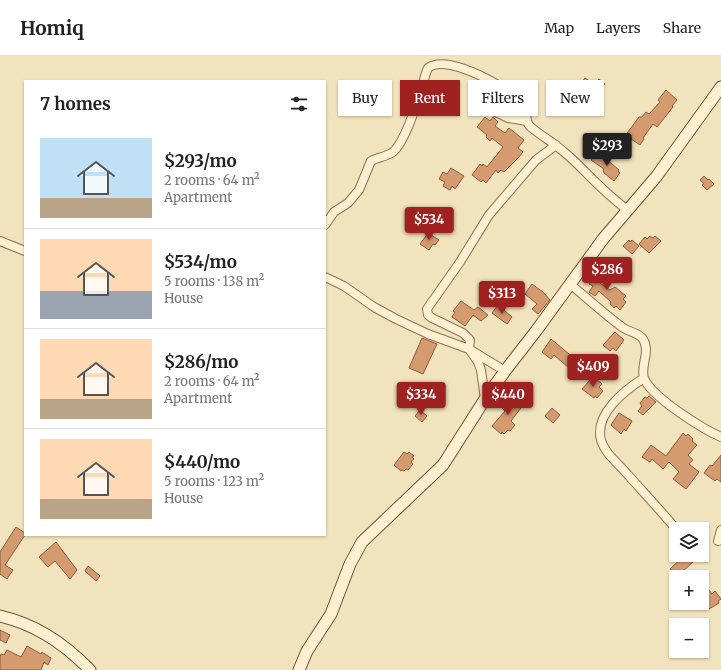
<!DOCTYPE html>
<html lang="en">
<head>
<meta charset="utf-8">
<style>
	:root { --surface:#fff; --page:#f6f6f6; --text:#222; --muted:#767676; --line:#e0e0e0; --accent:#9f2220 }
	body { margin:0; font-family:Merriweather,serif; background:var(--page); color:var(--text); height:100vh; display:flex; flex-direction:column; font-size:15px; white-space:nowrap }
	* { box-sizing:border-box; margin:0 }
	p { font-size:13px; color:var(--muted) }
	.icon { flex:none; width:22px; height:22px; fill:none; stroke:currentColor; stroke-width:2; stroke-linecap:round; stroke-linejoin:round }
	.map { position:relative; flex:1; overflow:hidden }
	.sheet { position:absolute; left:24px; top:24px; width:302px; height:456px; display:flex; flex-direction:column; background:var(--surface); border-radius:0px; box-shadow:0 1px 3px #0004 }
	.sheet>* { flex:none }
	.hud { position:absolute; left:338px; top:24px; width:323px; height:36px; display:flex; gap:8px }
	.controls { position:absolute; left:669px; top:466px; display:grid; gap:8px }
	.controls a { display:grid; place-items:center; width:40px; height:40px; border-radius:0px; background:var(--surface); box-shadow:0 1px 3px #0004; font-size:20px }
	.price { position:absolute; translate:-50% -34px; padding:0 9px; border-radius:4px; background:var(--accent); color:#fff; font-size:13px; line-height:26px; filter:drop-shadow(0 1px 2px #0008) }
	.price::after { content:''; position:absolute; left:50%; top:24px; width:12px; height:9px; margin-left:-6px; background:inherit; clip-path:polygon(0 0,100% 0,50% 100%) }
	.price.selected { background:#222; color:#fff }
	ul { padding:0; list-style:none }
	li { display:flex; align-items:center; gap:12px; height:100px; padding:0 16px }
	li+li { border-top:1px solid var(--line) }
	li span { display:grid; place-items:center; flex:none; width:112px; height:80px; border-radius:0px; color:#555 }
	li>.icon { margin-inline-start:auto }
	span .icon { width:48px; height:48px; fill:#fffc; stroke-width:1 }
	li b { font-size:17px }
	h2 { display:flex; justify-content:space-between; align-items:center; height:48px; padding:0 16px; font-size:17px }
	.chip { padding:0 14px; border-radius:0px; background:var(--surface); box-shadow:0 1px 3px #0004; font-size:14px; line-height:36px }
	.chip.selected { background:var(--accent); color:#fff }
	header { display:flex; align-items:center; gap:24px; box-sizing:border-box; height:56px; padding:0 20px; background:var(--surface); border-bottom:1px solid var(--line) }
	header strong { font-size:19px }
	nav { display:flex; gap:22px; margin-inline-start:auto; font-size:14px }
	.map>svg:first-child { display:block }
	.building { fill:#d39b6f; stroke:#8c5c38 }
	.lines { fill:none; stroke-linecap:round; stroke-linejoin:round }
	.street-casing { stroke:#8b7355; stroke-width:10 }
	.secondary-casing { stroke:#6c5438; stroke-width:13 }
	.street { stroke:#fcf0d1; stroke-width:8 }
	.secondary { stroke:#fcf0d1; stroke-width:11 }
</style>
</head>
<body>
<header>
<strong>Homiq</strong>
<nav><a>Map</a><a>Layers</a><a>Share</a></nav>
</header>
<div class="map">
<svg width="721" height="614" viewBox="0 0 721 614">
	<rect width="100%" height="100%" fill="#f1e3bd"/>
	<path class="building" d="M585 22 598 31 592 40 589 38 587 40 580 35 582 33 576 29 580 24 582 26Z
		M599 23 605 28 601 32 595 27Z
		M666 34 677 44 672 50 673 51 657 71 653 68 643 82 644 83 640 89 631 83 627 88 622 84 639 61H642L646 56 649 58 660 46 658 44Z
		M485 61 490 65 493 61 498 66 495 70 505 77 509 72 524 84 518 92 523 96 518 102 504 116 501 114 498 117 496 114 486 127 483 124 481 126 472 119 480 108 482 110 483 108 487 111 503 91 492 82 490 85 486 81 487 79 477 71Z
		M596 98 602 102 603 100 619 114 618 115 620 117 614 125 604 117 603 114 604 113 591 104Z
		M451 112 464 120 455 133 452 130 450 134 443 130 445 126 439 123 443 116 447 118Z
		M704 120 708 124 709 123 714 128 707 134 702 129 704 128 700 124Z
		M428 177 439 184 435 189 433 188 429 194 420 188Z
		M650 180 653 182 655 180 661 185 649 197 639 188 645 181 647 183Z
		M629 184 630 186 632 184 639 190 632 198 623 190Z
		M599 212 606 217 600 227 610 234 615 231 626 240 623 243 626 246 620 254 616 250 614 252 610 248 611 246 599 235 595 240 589 236 593 230 589 228Z
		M532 228 543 236 550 244 538 258 532 253 537 248 525 238Z
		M461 245 474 254 478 251 488 259 481 265 473 259 465 270 452 261 455 256 453 255Z
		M498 249 512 261 507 268 492 257Z
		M615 276 624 284 616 295 613 292 610 295 603 289Z
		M422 282 437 288 423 318 409 312Z
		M551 283 575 303 568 311 554 299 551 303 542 296Z
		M594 321 602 328 599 331 603 335 597 342 595 340 594 342 582 333 590 324 591 325Z
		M515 339 524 348 511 365 515 369 510 375 508 374 504 378 502 376 501 378 492 370 505 355 502 352Z
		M649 340 656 346 643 359 638 355 642 350 640 347 645 341 647 342Z
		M552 352 560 359 553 367 545 360Z
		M420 354 427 360 422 366 415 360Z
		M619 357 632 365 626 375 624 373 621 378 611 369Z
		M683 377 686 380 688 378 693 383 692 385 697 389 688 399 693 404 689 408 699 416 686 433 673 423 679 416 669 406 663 413 652 403 650 406 642 401 651 389 666 400Z
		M404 396 407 398 409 396 414 400 412 401 414 403 411 406 413 408 408 414 406 413 404 415 402 414 401 415 394 409Z
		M721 399V426L717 423 715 425 704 417 710 409 712 410Z
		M16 471 25 477V479L5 509 13 514 7 523 0 518V496Z
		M56 486 77 514 70 523 55 505 48 511 39 501Z
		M685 499H688L694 505 682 516 684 518 681 521H676L670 513Z
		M88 510 100 520 96 525 85 515Z
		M706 530 712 538 715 535 721 543 718 545 719 547 709 553 702 544V533Z
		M0 574 10 579 6 587 0 584Z
		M27 590 41 598 42 596 51 602 48 609 44 606 41 614H0V601L1 598 4 599 7 594 21 601Z"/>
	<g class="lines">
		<g class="street-casing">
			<path id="street" d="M487 52 508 62 527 65
				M325 169 334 156 348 147 359 134 371 105C378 101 386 101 393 96 404 87 415 53 420 38 423 30 424 20 428 12 443 0 481 19 498 29 506 34 518 37 523 45 530 53 522 65 532 72 543 81 554 87 564 96 579 108 590 122 604 134 611 141 619 147 627 154
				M0 185 25 195
				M325 221 344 230 374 251 396 263 428 278 469 293 505 315
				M570 228C587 242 604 258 622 271 628 276 638 276 643 283 651 296 640 309 644 322 651 341 703 373 721 381
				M644 322C625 334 594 358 601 384 605 398 620 409 629 420 645 438 661 455 676 473
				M485 343 481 314 478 306 469 293 470 284 463 277 432 262 428 259 427 253 460 206 489 159 536 104 556 89
				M718 485 721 474"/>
		</g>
		<g class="secondary-casing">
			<path id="secondary" d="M0 560C36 568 64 587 90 614
				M299 614 307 595 331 558 350 508 362 486 443 409 485 343 505 315 536 275 603 183 656 121 721 31"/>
		</g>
		<use href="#street" class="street"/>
		<use href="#secondary" class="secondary"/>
	</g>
</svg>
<div class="controls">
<a><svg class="icon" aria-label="layers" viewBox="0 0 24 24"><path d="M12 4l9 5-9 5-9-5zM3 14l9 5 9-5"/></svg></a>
<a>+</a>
<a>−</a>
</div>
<b class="price selected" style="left:607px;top:111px">$293</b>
<b class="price" style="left:429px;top:185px">$534</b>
<b class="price" style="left:607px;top:235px">$286</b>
<b class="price" style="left:502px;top:259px">$313</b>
<b class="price" style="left:593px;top:332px">$409</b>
<b class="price" style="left:421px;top:360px">$334</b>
<b class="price" style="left:508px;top:360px">$440</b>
<div class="hud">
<a class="chip">Buy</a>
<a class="chip selected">Rent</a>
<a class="chip">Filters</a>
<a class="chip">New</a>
</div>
<section class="sheet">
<h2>7 homes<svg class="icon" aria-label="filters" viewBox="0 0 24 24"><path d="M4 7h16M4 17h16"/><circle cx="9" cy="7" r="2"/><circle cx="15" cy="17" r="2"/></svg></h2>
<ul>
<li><span style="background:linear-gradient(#bfe0f5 75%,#b9a48a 0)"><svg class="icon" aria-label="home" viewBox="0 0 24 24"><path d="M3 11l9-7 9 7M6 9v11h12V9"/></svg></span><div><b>$293/mo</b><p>2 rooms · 64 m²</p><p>Apartment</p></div></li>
<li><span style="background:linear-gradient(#ffd9b3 65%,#9aa5b1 0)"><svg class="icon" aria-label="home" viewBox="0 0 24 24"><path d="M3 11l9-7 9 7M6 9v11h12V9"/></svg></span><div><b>$534/mo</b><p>5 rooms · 138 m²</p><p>House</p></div></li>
<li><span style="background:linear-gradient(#ffd9b3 75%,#b9a48a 0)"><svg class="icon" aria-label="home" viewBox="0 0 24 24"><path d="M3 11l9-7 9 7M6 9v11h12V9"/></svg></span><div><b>$286/mo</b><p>2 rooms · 64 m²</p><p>Apartment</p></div></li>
<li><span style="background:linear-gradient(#ffd9b3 75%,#b9a48a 0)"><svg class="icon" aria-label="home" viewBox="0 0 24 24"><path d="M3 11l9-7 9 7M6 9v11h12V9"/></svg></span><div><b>$440/mo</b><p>5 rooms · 123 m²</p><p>House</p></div></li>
</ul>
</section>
</div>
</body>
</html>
